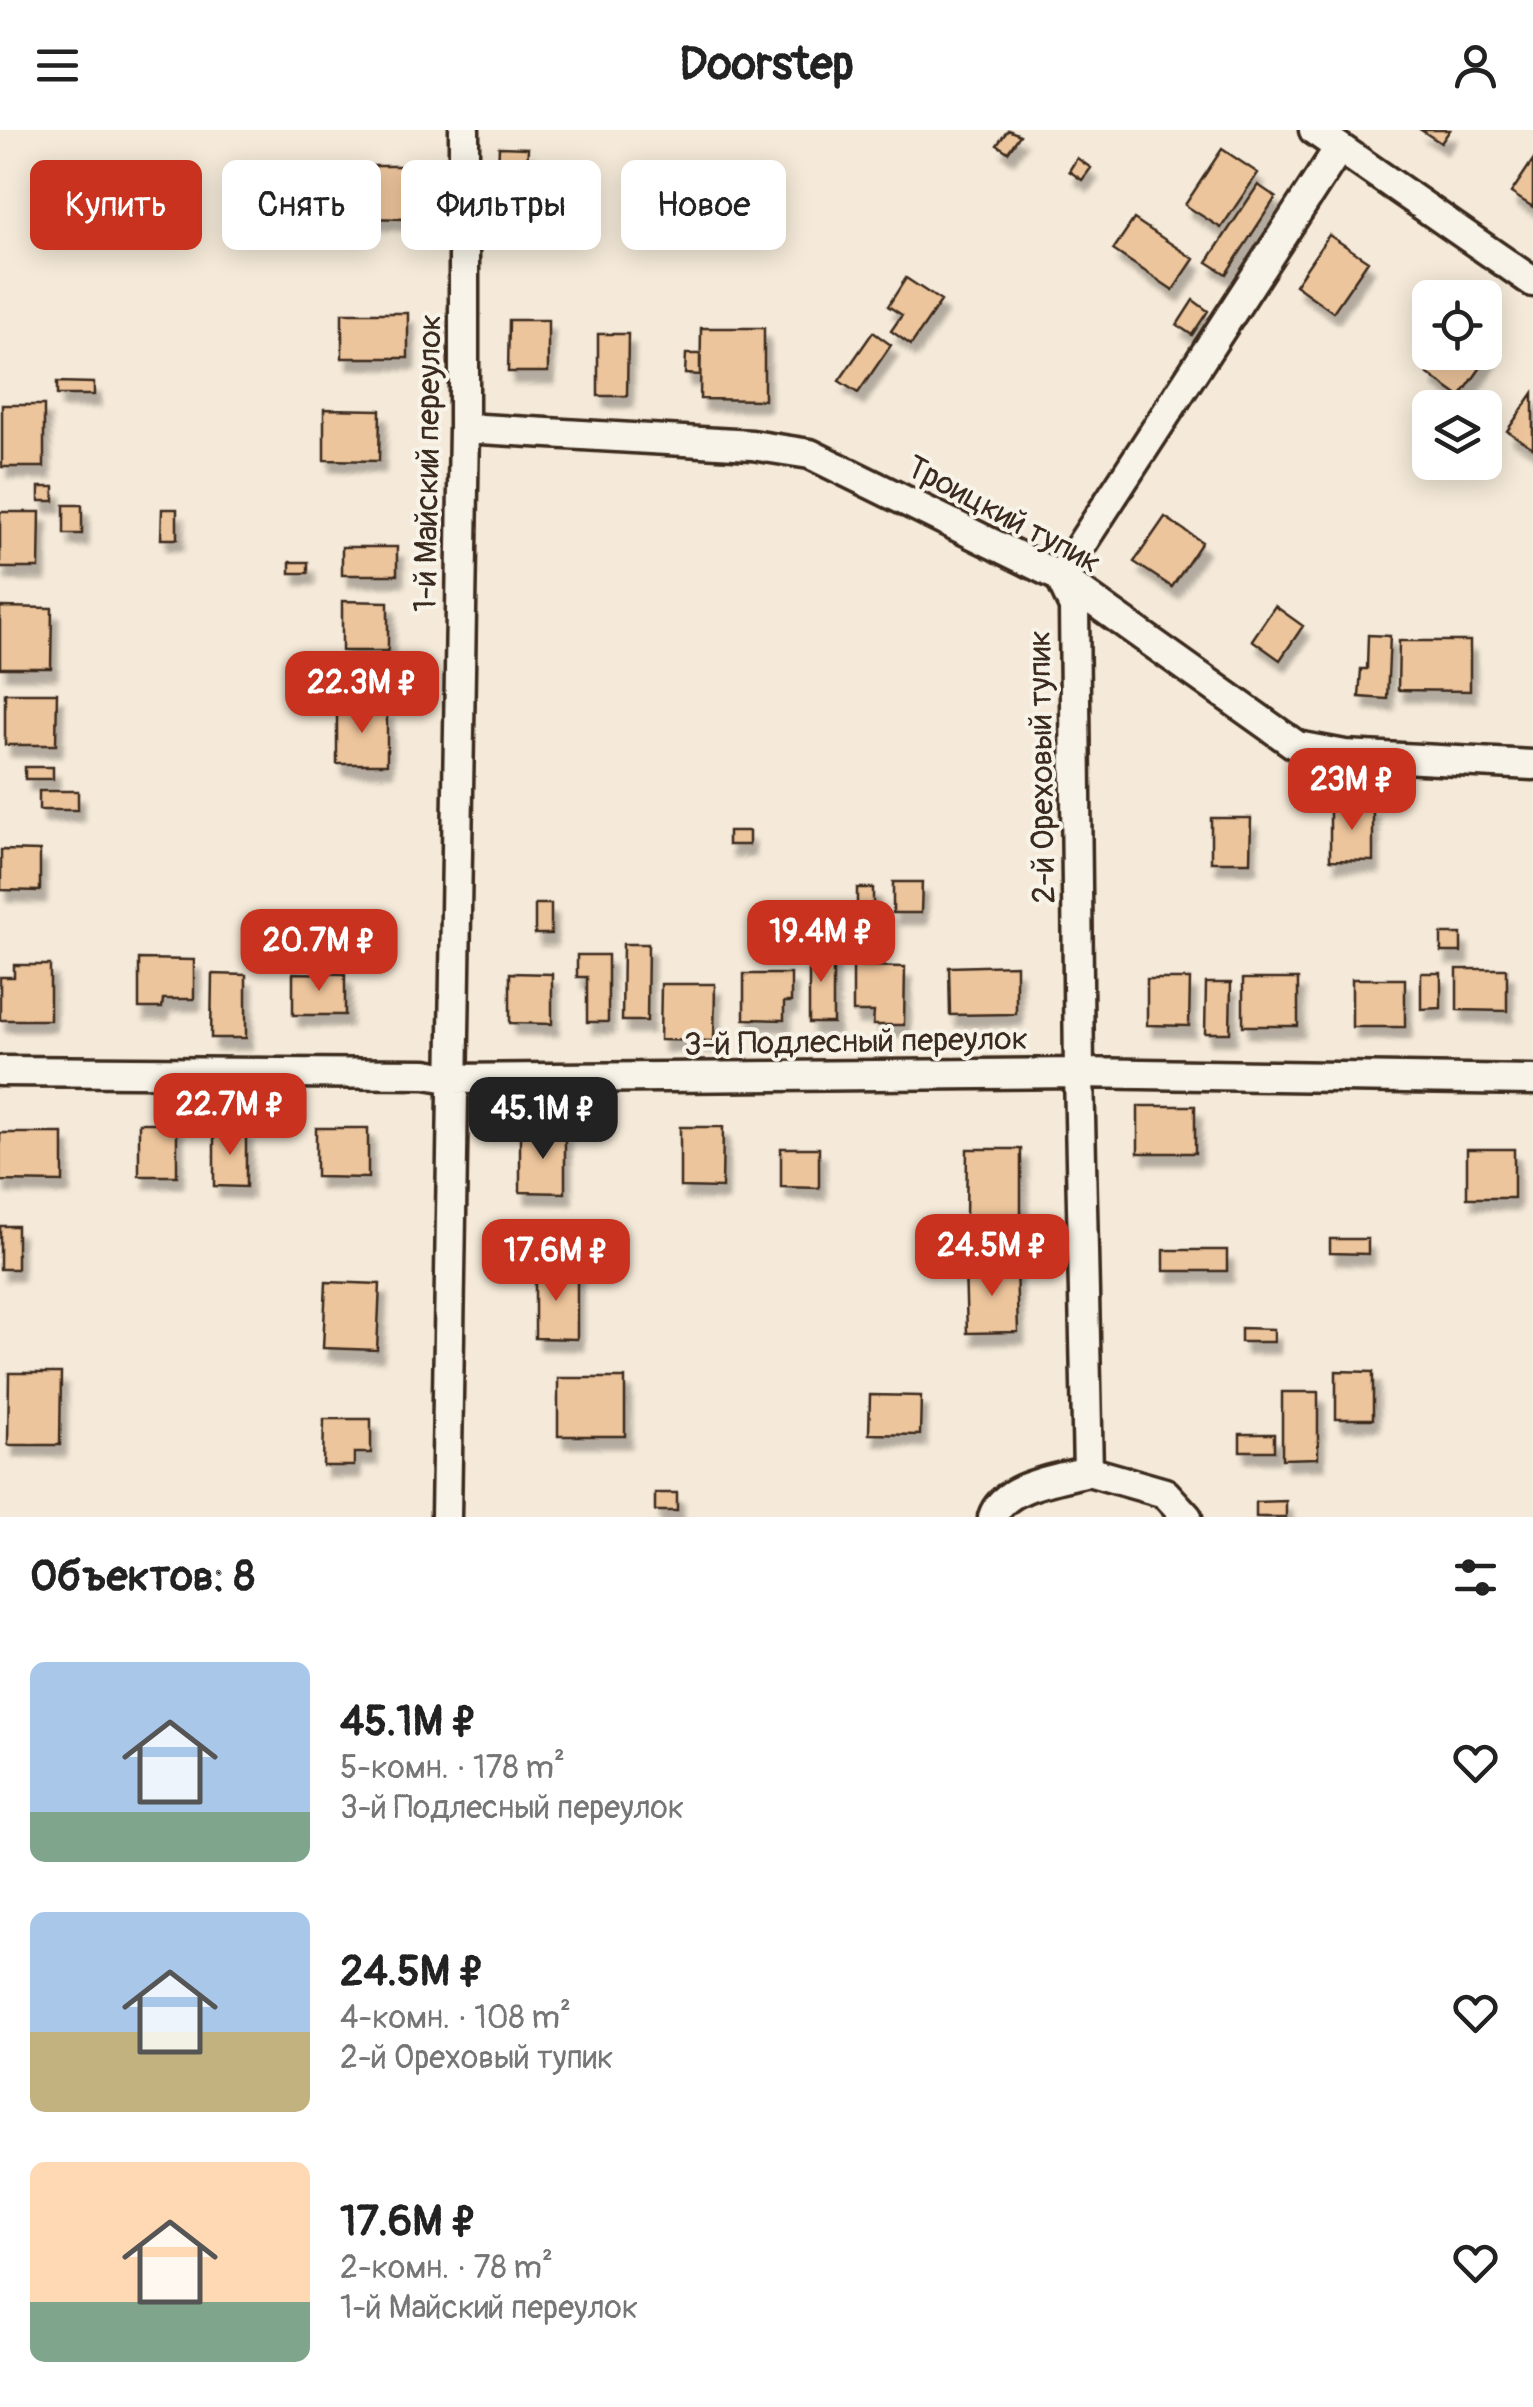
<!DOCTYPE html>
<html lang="ru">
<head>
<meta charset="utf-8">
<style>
	:root { --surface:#fff; --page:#f6f6f6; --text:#222; --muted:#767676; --accent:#c8321e }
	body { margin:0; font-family:Pangolin,sans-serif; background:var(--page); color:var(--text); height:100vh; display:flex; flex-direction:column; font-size:38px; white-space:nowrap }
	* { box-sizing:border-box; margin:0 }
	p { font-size:32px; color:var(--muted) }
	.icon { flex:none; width:55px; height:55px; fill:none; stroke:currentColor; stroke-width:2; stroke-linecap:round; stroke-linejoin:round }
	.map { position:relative; height:1387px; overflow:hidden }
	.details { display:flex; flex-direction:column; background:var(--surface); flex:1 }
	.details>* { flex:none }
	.guide { position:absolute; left:30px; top:30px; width:1000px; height:90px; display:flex; gap:20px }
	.fabs { position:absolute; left:1412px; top:150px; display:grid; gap:20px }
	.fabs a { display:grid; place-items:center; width:90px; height:90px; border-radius:15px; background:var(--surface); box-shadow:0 5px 25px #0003; font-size:50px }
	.price { position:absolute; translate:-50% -85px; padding:0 22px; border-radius:20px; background:var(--accent); color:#fff; font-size:32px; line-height:65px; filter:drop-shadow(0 2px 5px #0008) }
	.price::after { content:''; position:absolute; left:50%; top:60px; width:30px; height:22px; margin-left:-15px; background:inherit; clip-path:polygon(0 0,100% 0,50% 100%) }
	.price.on { background:#222; color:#fff }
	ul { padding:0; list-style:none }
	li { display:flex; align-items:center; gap:30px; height:250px; padding:0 30px }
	li span { display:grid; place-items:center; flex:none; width:280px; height:200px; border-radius:15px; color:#555 }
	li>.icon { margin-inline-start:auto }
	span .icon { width:120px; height:120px; fill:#fffc; stroke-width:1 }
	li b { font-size:42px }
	h2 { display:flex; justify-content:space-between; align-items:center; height:120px; padding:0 30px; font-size:42px }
	.tag { padding:0 35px; border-radius:15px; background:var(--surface); box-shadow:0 5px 25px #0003; font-size:35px; line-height:90px }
	.tag.on { background:var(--accent); color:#fff }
	header { display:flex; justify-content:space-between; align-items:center; height:130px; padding:0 30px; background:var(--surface); font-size:45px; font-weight:700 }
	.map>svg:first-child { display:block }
	.building { fill:#edc59c; stroke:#3b2a1e; stroke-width:2.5; filter:url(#shadow) }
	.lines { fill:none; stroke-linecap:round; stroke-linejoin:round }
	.street-casing { stroke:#3b2a1e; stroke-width:35 }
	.street { stroke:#f7f3e8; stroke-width:28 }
	.labels { text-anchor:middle; stroke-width:8; stroke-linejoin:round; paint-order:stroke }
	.street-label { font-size:32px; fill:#3b2a1e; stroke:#f7f3e8 }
</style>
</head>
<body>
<header><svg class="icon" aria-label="menu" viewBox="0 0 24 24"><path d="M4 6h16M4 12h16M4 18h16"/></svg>Doorstep<svg class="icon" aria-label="person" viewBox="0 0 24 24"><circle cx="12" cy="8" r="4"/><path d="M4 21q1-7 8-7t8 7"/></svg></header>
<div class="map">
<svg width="1533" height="1387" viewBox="0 0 1533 1387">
	<defs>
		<filter id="shadow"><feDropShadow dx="6" dy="11" stdDeviation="2.5" flood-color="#0004"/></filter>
	</defs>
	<rect width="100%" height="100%" fill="#f5ead9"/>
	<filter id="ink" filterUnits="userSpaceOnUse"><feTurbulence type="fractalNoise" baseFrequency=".01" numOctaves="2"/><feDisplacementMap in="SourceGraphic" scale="20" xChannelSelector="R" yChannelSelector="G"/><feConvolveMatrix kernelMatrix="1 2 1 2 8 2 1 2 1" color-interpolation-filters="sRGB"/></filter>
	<g filter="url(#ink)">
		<path class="building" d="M1008 0 1020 5 1008 22 997 15Z
			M1421 0H1450L1441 13Z
			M499 17 528 18 527 40H498Z
			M1222 19 1258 43 1221 98 1185 75Z
			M1077 28 1091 38 1082 50 1069 41Z
			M1533 30V77L1511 63Z
			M364 36H405V89L364 88Z
			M310 49H326V73H310Z
			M1258 55 1276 67 1226 144 1207 132Z
			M340 57H359V102H340Z
			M1134 89 1194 129 1173 160 1113 120Z
			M1329 105 1368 131 1333 182 1295 155Z
			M906 148 941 171 911 215 891 201 902 185 888 176Z
			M1193 170 1208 181 1192 205 1177 195Z
			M342 183H408V228H342Z
			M509 190H548V242H508Z
			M1430 196V221L1418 213Z
			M701 198H764V270L700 269Z
			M873 202 891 215 858 263 839 251Z
			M598 204H628L627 266H598Z
			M1485 219 1491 223 1460 267 1428 244 1439 228 1432 222H1485Z
			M686 224H700V245L685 244Z
			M57 252 94 253V265H57Z
			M1533 263V318L1507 301Z
			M2 275H44V337H2Z
			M324 279 380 280 379 331 324 330Z
			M39 357H54V371H39Z
			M64 375H82V404H64Z
			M162 379H177V409H161Z
			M0 382H40L39 438H0Z
			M1165 387 1202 412 1172 457 1134 432Z
			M342 417H397V445H342Z
			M290 432H308V443H290Z
			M342 471 388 472V521H342Z
			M1275 476 1303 496 1280 530 1252 510Z
			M0 477 52 478 51 538H0Z
			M1368 505 1390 506 1387 569 1359 567 1361 539H1367Z
			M1399 511H1470V561L1398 560Z
			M5 563H57L56 615H5Z
			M337 579H387V634H337Z
			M25 637H53V649H25Z
			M39 661H78V680H39Z
			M1330 676H1373V731L1330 730Z
			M1211 688H1251L1250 732H1211Z
			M728 701H749V715H728Z
			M1 720 40 721V761L1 760Z
			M893 752H922L921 783H893Z
			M857 758H873V790H857Z
			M535 774H551V804H535Z
			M758 803H779V823L758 822Z
			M1441 804H1461V822H1441Z
			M623 814H648L647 891H622Z
			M809 818H833V893H809Z
			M577 825H608V892H587V847H577Z
			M139 829 194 830V869H163L162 878H139Z
			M14 835H50V890H0V847H14Z
			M1016 835V884L950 885 949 837Z
			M853 836 905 837 904 895H873L874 882H853Z
			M1457 839H1507V881L1457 880Z
			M293 843 345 844V885H293Z
			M510 843 552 844V894L510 893Z
			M1421 843H1441V878L1421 879Z
			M212 844 246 845V908H211Z
			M744 844H791V872H784V890L744 889Z
			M1147 849H1190L1189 896 1147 895Z
			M1243 849H1298V896H1243Z
			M1352 849H1405V897H1352Z
			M1206 853H1231L1230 903H1205Z
			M661 854H715L714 911 660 910Z
			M1138 976H1195V1023H1138Z
			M139 993H177V1046H139Z
			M680 997H723L722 1058 680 1057Z
			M316 998H368V1048L316 1047Z
			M214 999H246V1057L214 1056Z
			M520 1002H565V1063L520 1062Z
			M0 1003H63V1052L0 1051Z
			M781 1018H819V1058L781 1057Z
			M967 1019H1021V1090L966 1089Z
			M1467 1019H1514V1068H1467Z
			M0 1096H17V1139H0Z
			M1330 1109H1368V1124L1330 1123Z
			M1164 1120H1227V1141H1164Z
			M1016 1135 1018 1202 967 1203 965 1137Z
			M535 1139H577V1209L535 1208Z
			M326 1152 380 1154 377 1220 323 1218Z
			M1241 1198 1274 1199V1212H1241Z
			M1336 1241 1373 1242V1289H1336Z
			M9 1243H61L60 1315H8Z
			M558 1248H625V1306H558Z
			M1282 1262H1318V1328L1282 1329Z
			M870 1265 921 1266 920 1305 869 1304Z
			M324 1289H371V1323H354V1336H323Z
			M1240 1304H1274V1321H1240Z
			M655 1363H677V1381H655Z
			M1286 1371V1387H1256V1372Z"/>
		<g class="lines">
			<g class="street-casing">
				<path id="street" d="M1314 0 1533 152
					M464 298 752 315 810 324 1060 447 1297 616 1345 625 1533 635
					M0 941 426 944 454 949 1079 943 1533 950
					M1088 1341 1165 1363 1187 1387
					M446 1387 464 298V0
					M993 1387C1003 1355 1059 1349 1088 1341L1079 943 1074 477 1060 447 1339 18"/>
			</g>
			<use href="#street" class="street"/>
		</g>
	</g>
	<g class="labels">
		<g class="street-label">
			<text transform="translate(427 333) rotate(-89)" y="11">1-й Майский переулок</text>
			<text transform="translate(1004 384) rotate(28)" y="11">Троицкий тупик</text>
			<text transform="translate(1041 637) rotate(-91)" y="11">2-й Ореховый тупик</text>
			<text transform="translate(856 911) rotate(-1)" y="11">3-й Подлесный переулок</text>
		</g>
	</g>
</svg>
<div class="fabs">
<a><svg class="icon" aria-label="locate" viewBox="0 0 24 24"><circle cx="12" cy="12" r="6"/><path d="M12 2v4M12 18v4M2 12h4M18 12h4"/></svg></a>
<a><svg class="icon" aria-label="layers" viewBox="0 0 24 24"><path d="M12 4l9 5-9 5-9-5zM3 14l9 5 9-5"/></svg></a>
</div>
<b class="price" style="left:362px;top:606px">22.3M ₽</b>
<b class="price" style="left:1352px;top:703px">23M ₽</b>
<b class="price" style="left:821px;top:855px">19.4M ₽</b>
<b class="price" style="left:319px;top:864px">20.7M ₽</b>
<b class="price" style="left:230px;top:1028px">22.7M ₽</b>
<b class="price on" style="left:543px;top:1032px">45.1M ₽</b>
<b class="price" style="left:992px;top:1169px">24.5M ₽</b>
<b class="price" style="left:556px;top:1174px">17.6M ₽</b>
<div class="guide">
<a class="tag on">Купить</a>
<a class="tag">Снять</a>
<a class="tag">Фильтры</a>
<a class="tag">Новое</a>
</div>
</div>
<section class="details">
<h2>Объектов: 8<svg class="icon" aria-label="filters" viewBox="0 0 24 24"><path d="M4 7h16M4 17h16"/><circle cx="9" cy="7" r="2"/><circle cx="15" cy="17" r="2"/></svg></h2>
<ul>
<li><span style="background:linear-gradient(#a9c7e8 75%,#7fa58c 0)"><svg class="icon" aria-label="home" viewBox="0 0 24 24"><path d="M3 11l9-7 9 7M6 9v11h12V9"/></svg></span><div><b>45.1M ₽</b><p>5-комн. · 178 m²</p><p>3-й Подлесный переулок</p></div><svg class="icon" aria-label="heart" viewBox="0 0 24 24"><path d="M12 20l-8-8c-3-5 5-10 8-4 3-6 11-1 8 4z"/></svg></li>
<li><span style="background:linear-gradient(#a9c7e8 60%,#c2b280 0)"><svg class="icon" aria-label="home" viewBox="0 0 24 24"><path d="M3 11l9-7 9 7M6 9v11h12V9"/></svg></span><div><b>24.5M ₽</b><p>4-комн. · 108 m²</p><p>2-й Ореховый тупик</p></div><svg class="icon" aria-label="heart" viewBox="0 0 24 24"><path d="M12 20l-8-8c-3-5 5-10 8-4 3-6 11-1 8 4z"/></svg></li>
<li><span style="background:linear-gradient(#ffd9b3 70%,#7fa58c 0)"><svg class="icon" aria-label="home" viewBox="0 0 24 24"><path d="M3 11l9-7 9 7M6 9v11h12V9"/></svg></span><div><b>17.6M ₽</b><p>2-комн. · 78 m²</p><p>1-й Майский переулок</p></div><svg class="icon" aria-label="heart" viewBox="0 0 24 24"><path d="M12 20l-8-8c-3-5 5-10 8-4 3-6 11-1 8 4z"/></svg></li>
</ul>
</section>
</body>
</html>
